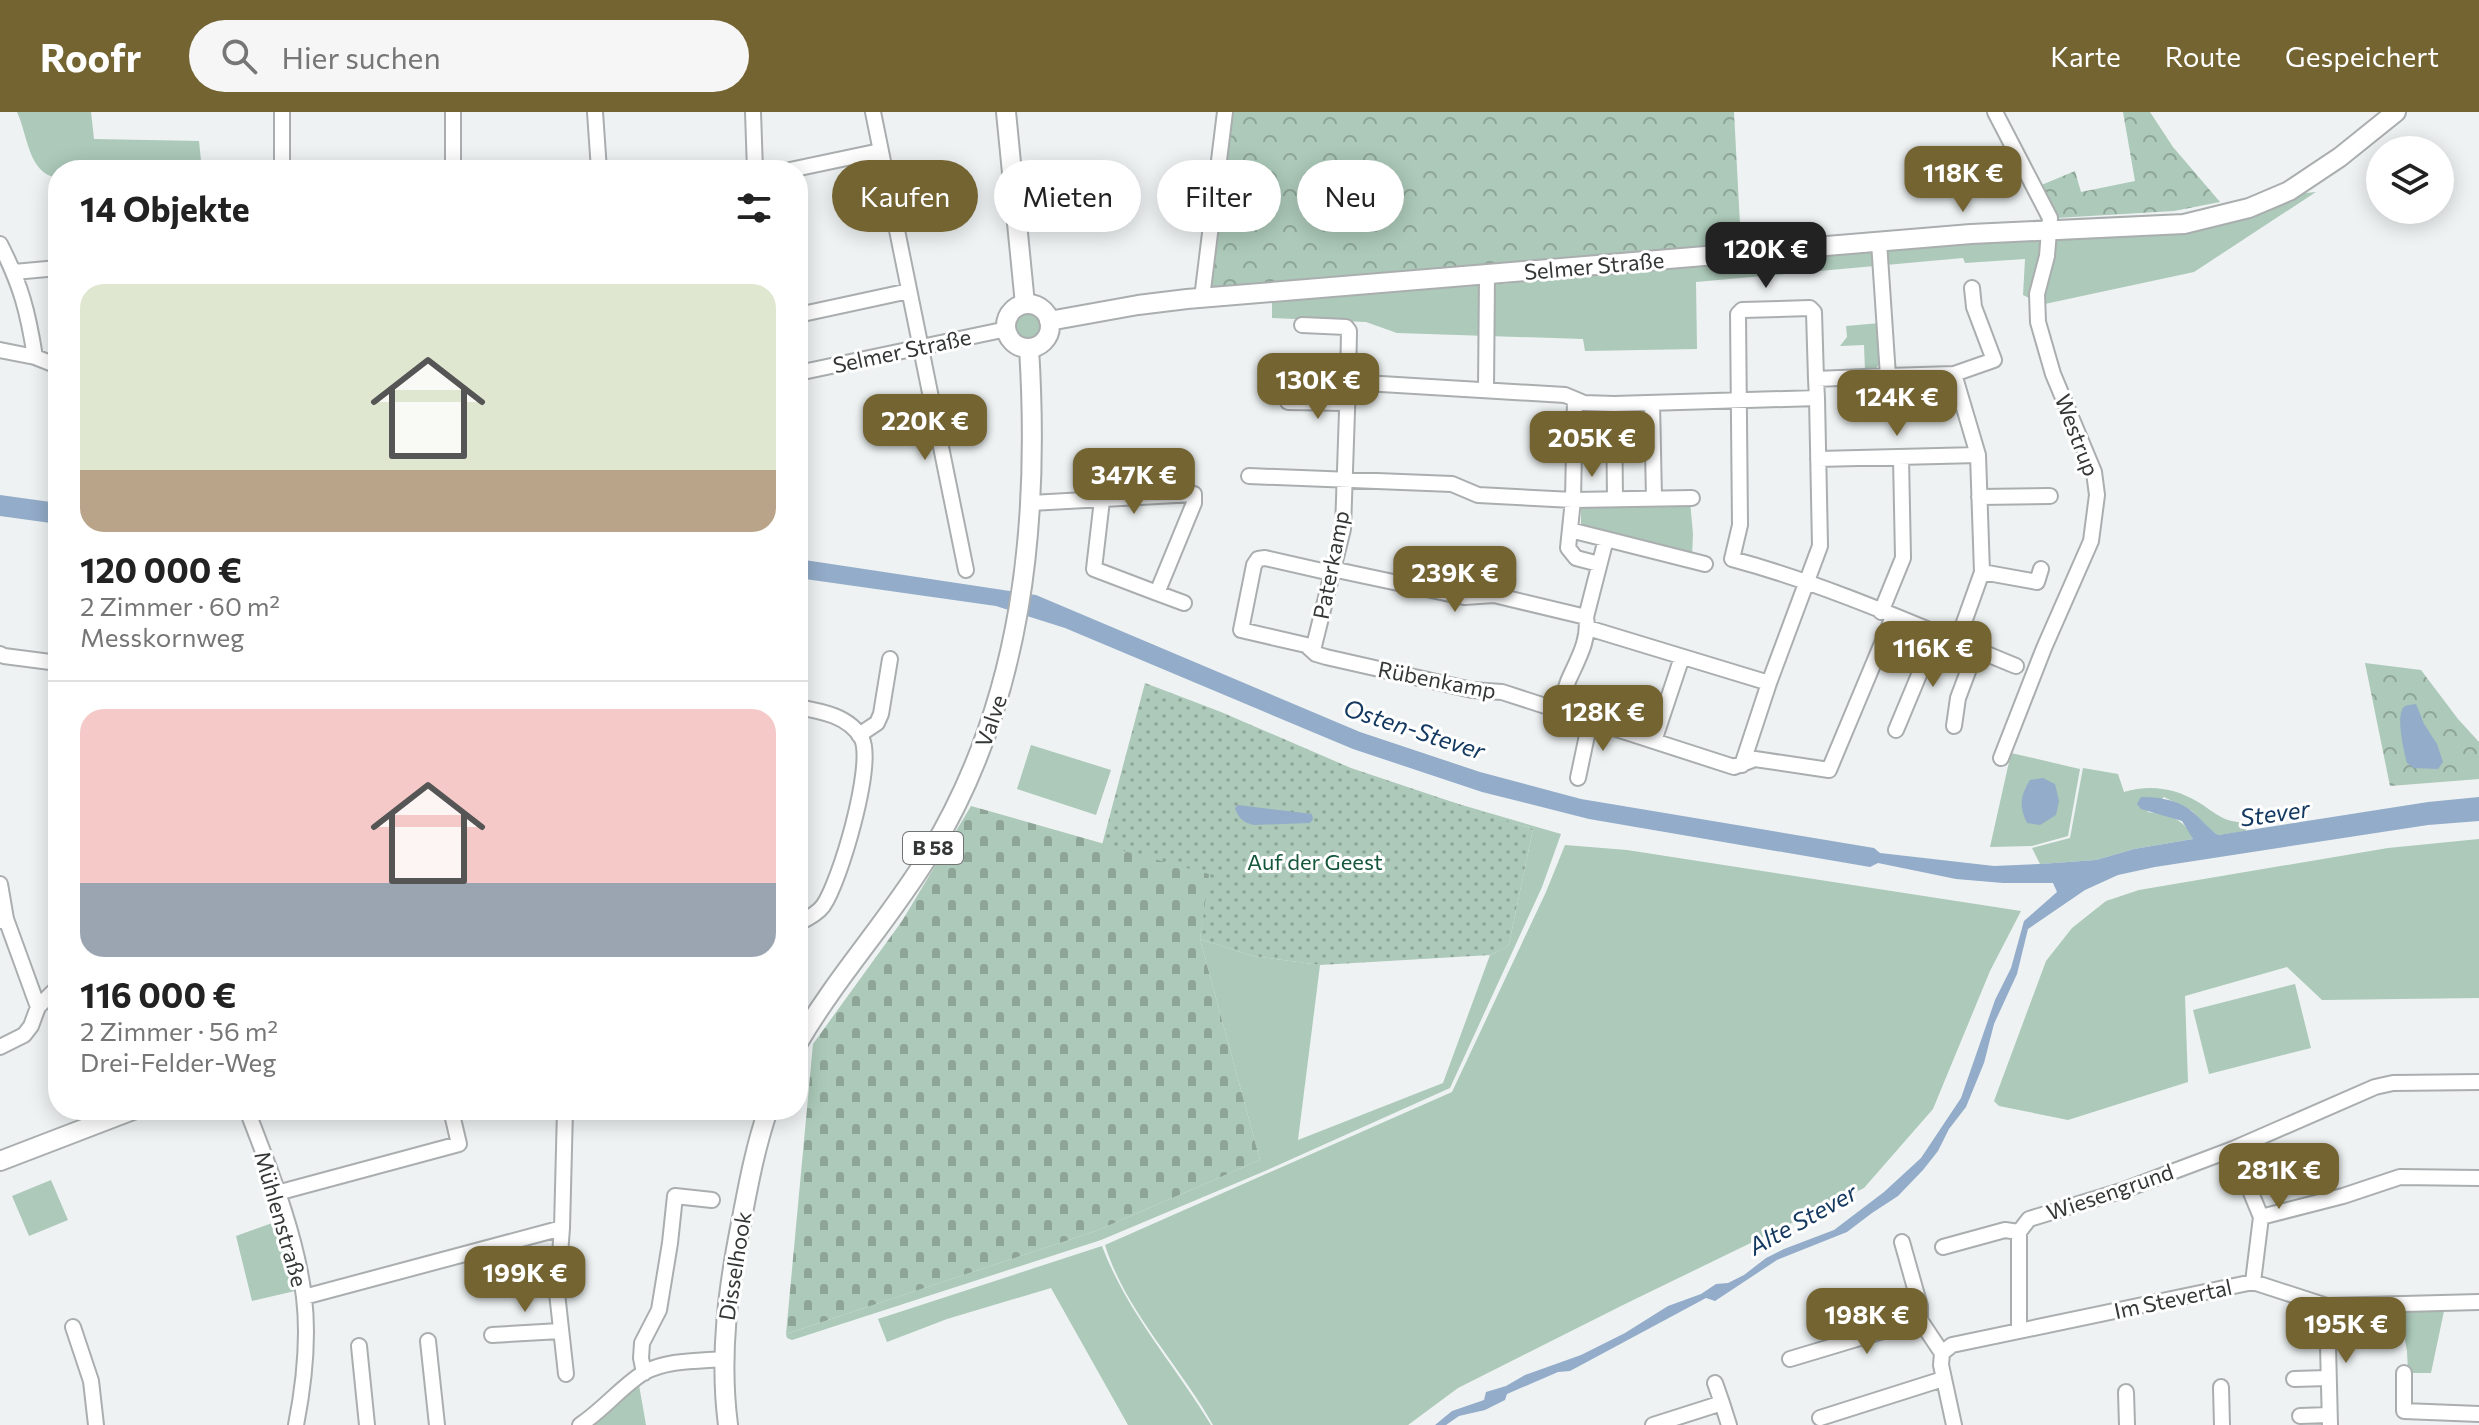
<!DOCTYPE html>
<html lang="de">
<head>
<meta charset="utf-8">
<style>
	:root { --surface:#fff; --page:#f6f6f6; --text:#222; --muted:#767676; --line:#e0e0e0; --accent:#746432 }
	body { margin:0; font-family:Commissioner,sans-serif; background:var(--page); color:var(--text); height:100vh; display:flex; flex-direction:column; font-size:30px; white-space:nowrap }
	* { box-sizing:border-box; margin:0 }
	p { font-size:26px; color:var(--muted) }
	.icon { flex:none; width:44px; height:44px; fill:none; stroke:currentColor; stroke-width:2; stroke-linecap:round; stroke-linejoin:round }
	.map { position:relative; flex:1; overflow:hidden }
	.side { position:absolute; left:48px; top:48px; width:760px; height:960px; display:flex; flex-direction:column; background:var(--surface); border-radius:32px; box-shadow:0 4px 20px #0003 }
	.side>* { flex:none }
	.top-card { position:absolute; left:832px; top:48px; width:760px; height:72px; display:flex; gap:16px }
	.tools { position:absolute; left:2366px; top:24px; display:grid; gap:16px }
	.tools a { display:grid; place-items:center; width:88px; height:88px; border-radius:50%; background:var(--surface); box-shadow:0 4px 20px #0003; font-size:40px }
	.price { position:absolute; translate:-50% -68px; padding:0 18px; border-radius:16px; background:var(--accent); color:#fff; font-size:26px; line-height:52px; filter:drop-shadow(0 2px 4px #0008) }
	.price::after { content:''; position:absolute; left:50%; top:48px; width:24px; height:18px; margin-left:-12px; background:inherit; clip-path:polygon(0 0,100% 0,50% 100%) }
	.price.active { background:#222; color:#fff }
	ul { padding:0; list-style:none }
	li { display:grid; align-content:center; gap:16px; height:424px; padding:0 32px }
	li+li { border-top:2px solid var(--line) }
	li span { display:grid; place-items:center; height:248px; border-radius:24px; color:#555 }
	li>.icon { margin-inline-start:auto }
	span .icon { width:144px; height:144px; fill:#fffc; stroke-width:1 }
	li b { font-size:34px }
	h2 { display:flex; justify-content:space-between; align-items:center; height:96px; padding:0 32px; font-size:34px }
	.pill { padding:0 28px; border-radius:36px; background:var(--surface); box-shadow:0 4px 20px #0003; font-size:28px; line-height:72px }
	.pill.active { background:var(--accent); color:#fff }
	header { display:flex; align-items:center; gap:48px; box-sizing:border-box; height:112px; padding:0 40px; background:var(--accent); color:#fff }
	header strong { font-size:38px }
	nav { display:flex; gap:44px; margin-inline-start:auto; font-size:28px }
	.search { width:560px; height:72px; background:var(--page); display:flex; align-items:center; gap:20px; box-sizing:border-box; padding:0 28px; border-radius:44px; color:var(--muted); font-size:30px }
	.map>svg:first-child { display:block }
	.green { fill:#acc9b9 }
	.forest { fill:url(#forest-crowns) }
	.cemetery { fill:url(#cemetery-stones) }
	.garden { fill:url(#garden-dots) }
	.water { fill:#93acc9 }
	.lines { fill:none; stroke-linecap:round; stroke-linejoin:round }
	.minor-casing { stroke:#aaaeaf; stroke-width:18 }
	.major-casing { stroke:#aaaeaf; stroke-width:22 }
	.minor { stroke:#fff; stroke-width:14 }
	.major { stroke:#fff; stroke-width:18 }
	.labels { text-anchor:middle; stroke-width:6; stroke-linejoin:round; paint-order:stroke }
	.shield { fill:#fff; stroke:#727373; stroke-width:2 }
	.shield-label { font-size:20px; font-weight:bold; fill:#353737 }
	.street-label { font-size:22px; fill:#353737; stroke:#fff }
	.park-label { font-size:22px; fill:#16573b; stroke:#fff }
	.water-label { font-size:24px; font-style:italic; fill:#143960; stroke:#fff }
</style>
</head>
<body>
<header>
<strong>Roofr</strong>
<div class="search"><svg class="icon" aria-label="search" viewBox="0 0 24 24"><circle cx="10" cy="10" r="6"/><path d="M15 15l6 6"/></svg>Hier suchen</div>
<nav><a>Karte</a><a>Route</a><a>Gespeichert</a></nav>
</header>
<div class="map">
<svg width="2479" height="1313" viewBox="0 0 2479 1313">
	<defs>
		<pattern id="forest-crowns" width="20" height="18" patternUnits="userSpaceOnUse" patternTransform="scale(2)"><rect width="20" height="18" fill="#acc9b9"/><path d="M2 6a3 3 0 1 1 6 0M12 15a3 3 0 1 1 6 0" fill="none" stroke="#8da497"/></pattern>
		<pattern id="cemetery-stones" width="16" height="16" patternUnits="userSpaceOnUse" patternTransform="scale(2)"><rect width="16" height="16" fill="#acc9b9"/><path d="M2 7V4a2 2 0 0 1 4 0v3zM10 15v-3a2 2 0 0 1 4 0v3z" fill="#8da497"/></pattern>
		<pattern id="garden-dots" width="8" height="8" patternUnits="userSpaceOnUse" patternTransform="scale(2)"><rect width="8" height="8" fill="#acc9b9"/><path d="M2 2h.1M6 6h.1" fill="none" stroke="#8da497" stroke-width="1.8" stroke-linecap="round"/></pattern>
	</defs>
	<rect width="100%" height="100%" fill="#eef2f3"/>
	<path class="green" d="M17 0H91L94 27 199 29 202 58H58V66C28 62 28 23 17 0Z
		M2316 80 2194 160 2040 193 2059 120H2129L2294 82Z
		M2049 121 2033 188 2023 183 2025 147 1965 151 1963 146 1696 170 1697 237 1585 239 1583 227 1397 221 1366 210 1272 206V184L1457 170 1459 175 1511 171 1512 165Z
		M1014 214a15 15 0 1 1 30 0a15 15 0 1 1-30 0Z
		M1880 211 1882 248 1875 258 1865 259 1864 233 1840 234 1847 225 1846 214Z
		M1690 389 1693 422 1692 444 1581 414V397L1587 391Z
		M1031 633 1111 658 1096 703 1017 677Z
		M2011 641 2080 657 2068 724 2032 734 1990 735Z
		M2083 656 2118 662 2124 680C2150 672 2175 676 2198 690 2215 700 2223 711 2244 710L2246 719 2218 723 2209 717 2192 699 2164 685 2147 700C2167 702 2186 707 2193 727L2134 737 2096 748 2040 752 2032 736 2070 726Z
		M1421 681 1561 722 1542 775 1450 976 1265 1059 1101 1128 792 1228 787 1226 786 1222 1096 1119 1260 1048 1200 827 1253 844 1320 853 1298 1028 1443 971 1490 843 1505 836 1509 832 1533 717Z
		M2479 727V886L2322 888 2287 855 2185 884 2188 970 2068 1008 1999 994 1994 989 2046 849 2072 816 2106 789 2139 778 2388 736Z
		M1565 733 1627 738 2021 799 1990 859 1933 997 1864 1076 1625 1192 1458 1276 1408 1313H1213C1179 1252 1126 1200 1105 1133L1452 980 1546 780Z
		M2295 872 2311 936 2209 962 2193 898Z
		M51 1068 68 1108 29 1124 12 1084Z
		M275 1110 287 1143 295 1179 252 1189 236 1124Z
		M1102 1134C1127 1201 1175 1253 1211 1313H1128L1051 1176 947 1207 887 1230 878 1207Z
		M2399 1198 2444 1199 2431 1261H2408L2407 1239Z
		M639 1273 646 1313H595L594 1308Z"/>
	<path class="forest" d="M1228 0H1734L1741 131 1207 181Z
		M2123 0H2150L2173 35 2220 90 2174 99 2056 106 2039 74 2075 59 2081 80 2135 69Z
		M2365 551 2421 558 2458 607 2479 630V667L2390 674Z"/>
	<path class="cemetery" d="M971 694 1210 762 1200 827 1260 1048 1096 1119 786 1222 813 932 902 809Z"/>
	<path class="garden" d="M1145 571 1221 600 1351 656 1533 717 1509 832 1505 836 1490 843 1320 853 1253 844 1200 827 1209 762 1102 733Z"/>
	<path class="water" d="M0 383 58 391V412L0 404Z
		M798 447 1036 483 1360 620 1480 660 1581 687 1874 736 1880 741 1994 754 2040 752 2096 748 2134 737 2193 727 2182 709 2141 697 2137 692 2141 685C2160 685 2180 688 2195 702 2203 709 2209 717 2218 723L2428 690 2479 685V709L2428 713 2155 755 2118 763 2085 778 2028 817 2017 862 1994 912 1984 951 1966 995 1949 1017 1938 1039 1923 1058 1898 1084 1872 1101 1847 1120 1777 1148 1715 1189 1706 1186 1570 1259 1558 1260 1507 1282 1505 1288 1485 1298 1459 1304 1446 1313H1435L1452 1299 1484 1288 1486 1280 1506 1274 1525 1263 1581 1243 1625 1221 1668 1194 1701 1182 1716 1172 1728 1171 1744 1163 1766 1146 1784 1137 1834 1118 1884 1080 1921 1046 1961 986 1995 888 2011 856 2024 809 2057 780 2053 771H2003L1956 767 1878 751 1870 755 1589 707 1482 680 1353 637 1065 516 996 494 798 466Z
		M2416 592 2424 612 2437 632 2443 650 2438 657 2414 656 2407 651C2404 640 2396 605 2403 596 2406 592 2412 593 2416 592Z
		M2043 666 2055 672 2059 689 2056 703 2040 713 2027 711C2019 695 2020 684 2030 668Z
		M1238 693 1312 702 1313 707 1310 711 1254 713C1244 711 1238 706 1235 696Z"/>
	<g class="lines">
		<g class="minor-casing">
			<path id="minor" d="M282 0V58
				M453 0V58
				M595 0 599 58
				M753 0 755 58
				M873 0 966 458
				M1995 0 2050 106 2047 144 2037 182 2038 210 2053 262 2094 360 2097 383 2091 429 2044 536 2001 646
				M790 58 880 39
				M0 132C21 173 28 200 35 245
				M14 160 58 156
				M1202 186 1225 0
				M798 203 909 179
				M1302 213 1346 215 1349 219 1348 270
				M0 238 35 245 58 254
				M798 261 1007 217
				M1954 262 1994 248 1974 195 1972 176
				M1888 264 1954 262 1978 343 1982 460 1957 530
				M1816 267 1814 200 1810 196 1742 198 1738 202 1740 413 1732 447C1829 473 1923 516 2016 554
				M1486 278 1487 163
				M1575 288 1573 388 1568 436 1576 446 1599 452
				M1288 290 1347 291
				M1652 291 1654 386
				M1614 292 1615 387
				M1818 347 1978 343
				M1249 364 1452 372 1478 383 1573 388 1692 386
				M1979 385 2050 384
				M1031 391 1194 382V391L1157 481 1094 457 1102 388
				M1606 427 1705 452
				M1332 457 1464 485 1494 483 1586 505
				M1982 460 2037 470 2041 457
				M1331 461 1265 446 1258 447 1254 453 1241 518 1306 533 1316 542 1326 545 1472 578 1502 580 1734 655 1755 647 1829 658 1893 505
				M1157 481 1184 491
				M1881 500 1903 446 1901 345
				M1588 516 1769 571
				M1313 538 1343 417 1348 270 1565 283 1584 291 1614 292 1817 286 1816 267 1888 264 1879 130
				M0 542 4 544 58 551
				M798 595C821 599 850 604 862 627 874 654 840 770 823 794 817 802 807 807 798 811
				M1559 598C1563 588 1565 576 1569 567 1578 547 1590 527 1586 505L1606 427 1570 418
				M1954 614 1958 586 1976 538
				M1896 618 1936 522
				M859 623 877 611 881 602 890 547
				M1654 629 1682 545
				M1742 653 1769 571 1820 434 1817 286
				M1578 666 1590 609
				M0 772 6 807
				M0 809 6 807 38 895
				M0 935 24 923 31 914 38 895 58 875
				M247 998C270 1058 296 1121 304 1185 309 1227 304 1272 296 1313
				M565 998 562 1116 557 1181 566 1262
				M2233 1037 2261 1105 2253 1170
				M277 1081 459 1032 451 998
				M2261 1105 2343 1084 2400 1065 2479 1066
				M2019 1120 2029 1107 2124 1078 2233 1037 2375 975 2393 971 2479 970
				M1902 1130 1920 1194V1208
				M1943 1135 2005 1118 2019 1120
				M304 1185 562 1116
				M2327 1194 2330 1313
				M73 1215 91 1269 96 1313
				M2019 1218V1120
				M492 1223 560 1219
				M428 1229 437 1313
				M359 1234 367 1313
				M1790 1247 1920 1208 1942 1241
				M644 1261 641 1246 642 1231 659 1198 670 1131 675 1084 712 1088
				M2404 1261V1299L2479 1302
				M2294 1267 2327 1266
				M1715 1271 1722 1291
				M2221 1275 2222 1313
				M2126 1280 2127 1313
				M2300 1304 2329 1303
				M1820 1306 1943 1267
				M580 1313C603 1298 620 1276 643 1261 666 1248 698 1249 723 1247
				M1653 1313 1722 1291 1729 1313
				M1954 1313 1941 1253 1942 1241 1952 1233 2253 1170 2327 1194 2479 1190"/>
		</g>
		<g class="major-casing">
			<path id="major" d="M1006 0 1025 192
				M1006 214a22 22 0 1 1 44 0a22 22 0 1 1-44 0Z
				M1049 209 1138 193 1187 187 1971 122 2184 112 2249 96 2289 79 2340 45 2396 0
				M798 931C837 864 890 807 930 741 1023 587 1040 412 1029 236
				M0 1049 133 998
				M728 1313C719 1243 728 1175 742 1106 749 1069 756 1033 768 998"/>
		</g>
		<use href="#minor" class="minor"/>
		<use href="#major" class="major"/>
	</g>
	<g class="labels">
		<rect class="shield" x="903" y="720" width="60" height="32" rx="6"/>
		<g class="shield-label">
			<text x="933" y="743">B 58</text>
		</g>
		<g class="street-label">
			<text transform="translate(1594 154) rotate(-5)" y="8">Selmer Straße</text>
			<text transform="translate(902 239) rotate(-12)" y="8">Selmer Straße</text>
			<text transform="translate(2077 323) rotate(69)" y="8">Westrup</text>
			<text transform="translate(1331 453) rotate(-79)" y="8">Paterkamp</text>
			<text transform="translate(1437 568) rotate(11)" y="8">Rübenkamp</text>
			<text transform="translate(991 609) rotate(-71)" y="8">Valve</text>
			<text transform="translate(2110 1080) rotate(-19)" y="8">Wiesengrund</text>
			<text transform="translate(281 1107) rotate(74)" y="8">Mühlenstraße</text>
			<text transform="translate(735 1154) rotate(-81)" y="8">Disselhook</text>
			<text transform="translate(2173 1187) rotate(-12)" y="8">Im Stevertal</text>
		</g>
		<g class="park-label">
			<text x="1315" y="758">Auf der Geest</text>
		</g>
		<g class="water-label">
			<text transform="translate(1414 618) rotate(18)" y="8">Osten-Stever</text>
			<text transform="translate(2275 702) rotate(-8)" y="8">Stever</text>
			<text transform="translate(1803 1108) rotate(-29)" y="8">Alte Stever</text>
		</g>
	</g>
</svg>
<div class="tools">
<a><svg class="icon" aria-label="layers" viewBox="0 0 24 24"><path d="M12 4l9 5-9 5-9-5zM3 14l9 5 9-5"/></svg></a>
</div>
<b class="price" style="left:1963px;top:102px">118K €</b>
<b class="price active" style="left:1766px;top:178px">120K €</b>
<b class="price" style="left:1318px;top:309px">130K €</b>
<b class="price" style="left:1897px;top:326px">124K €</b>
<b class="price" style="left:925px;top:350px">220K €</b>
<b class="price" style="left:1592px;top:367px">205K €</b>
<b class="price" style="left:1134px;top:404px">347K €</b>
<b class="price" style="left:1455px;top:502px">239K €</b>
<b class="price" style="left:1933px;top:577px">116K €</b>
<b class="price" style="left:1603px;top:641px">128K €</b>
<b class="price" style="left:2279px;top:1099px">281K €</b>
<b class="price" style="left:525px;top:1202px">199K €</b>
<b class="price" style="left:1867px;top:1244px">198K €</b>
<b class="price" style="left:2346px;top:1253px">195K €</b>
<div class="top-card">
<a class="pill active">Kaufen</a>
<a class="pill">Mieten</a>
<a class="pill">Filter</a>
<a class="pill">Neu</a>
</div>
<section class="side">
<h2>14 Objekte<svg class="icon" aria-label="filters" viewBox="0 0 24 24"><path d="M4 7h16M4 17h16"/><circle cx="9" cy="7" r="2"/><circle cx="15" cy="17" r="2"/></svg></h2>
<ul>
<li><span style="background:linear-gradient(#dfe7d0 75%,#b9a48a 0)"><svg class="icon" aria-label="home" viewBox="0 0 24 24"><path d="M3 11l9-7 9 7M6 9v11h12V9"/></svg></span><div><b>120 000 €</b><p>2 Zimmer · 60 m²</p><p>Messkornweg</p></div></li>
<li><span style="background:linear-gradient(#f6c9c9 70%,#9aa5b1 0)"><svg class="icon" aria-label="home" viewBox="0 0 24 24"><path d="M3 11l9-7 9 7M6 9v11h12V9"/></svg></span><div><b>116 000 €</b><p>2 Zimmer · 56 m²</p><p>Drei-Felder-Weg</p></div></li>
</ul>
</section>
</div>
</body>
</html>
